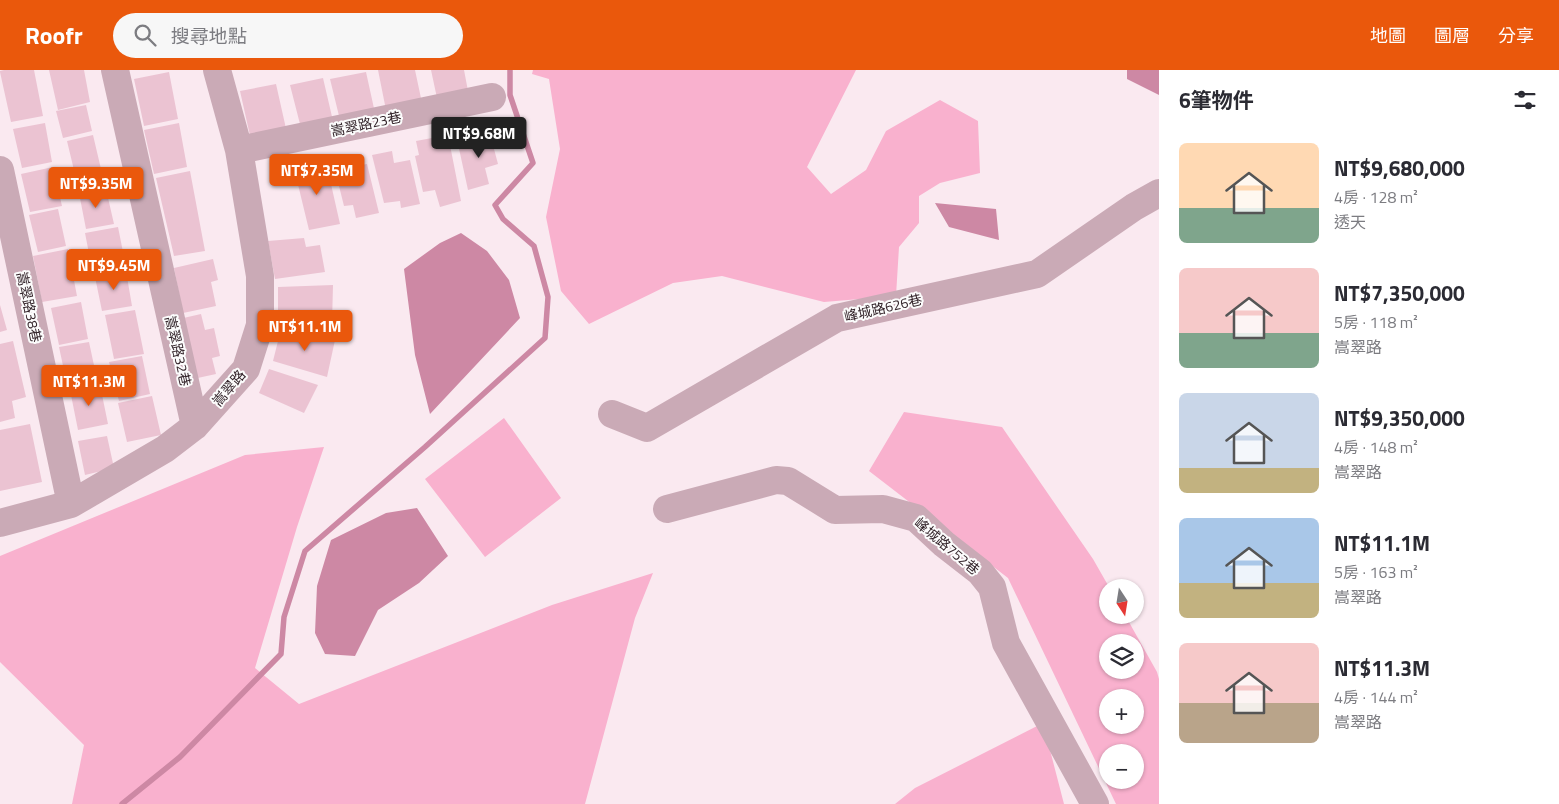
<!DOCTYPE html>
<html lang="zh-TW">
<head>
<meta charset="utf-8">
<style>
	:root { --surface:#fff; --page:#f7f7f7; --text:#2b2b33; --muted:#7c7c81; --accent:#ea580c }
	body { margin:0; font-family:"Titillium Web","Noto Sans TC",sans-serif; background:var(--page); color:var(--text); height:100vh; display:flex; flex-direction:column; font-size:19px; white-space:nowrap }
	* { box-sizing:border-box; margin:0 }
	p { font-size:16px; color:var(--muted) }
	.icon { flex:none; width:28px; height:28px; fill:none; stroke:currentColor; stroke-width:2; stroke-linecap:round; stroke-linejoin:round }
	.map { position:relative; flex:1; overflow:hidden }
	.sheet { display:flex; flex-direction:column; background:var(--surface); width:400px }
	.sheet>* { flex:none }
	.needle { width:32px; rotate:168deg }
	.fabs { position:absolute; left:1099px; top:509px; display:grid; gap:10px }
	.fabs a { display:grid; place-items:center; width:45px; height:45px; border-radius:50%; background:var(--surface); box-shadow:0 1px 4px #0004; font-size:25px }
	.price { position:absolute; translate:-50% -42px; padding:0 11px; border-radius:5px; background:var(--accent); color:#fff; font-size:16px; line-height:32px; filter:drop-shadow(0 1px 2px #0008) }
	.price::after { content:''; position:absolute; left:50%; top:30px; width:15px; height:11px; margin-left:-8px; background:inherit; clip-path:polygon(0 0,100% 0,50% 100%) }
	.price.active { background:#222; color:#fff }
	ul { padding:0; list-style:none }
	li { display:flex; align-items:center; gap:15px; height:125px; padding:0 20px }
	li span { display:grid; place-items:center; flex:none; width:140px; height:100px; border-radius:8px; color:#555 }
	li>.icon { margin-inline-start:auto }
	span .icon { width:60px; height:60px; fill:#fffc; stroke-width:1 }
	li b { font-size:21px }
	h2 { display:flex; justify-content:space-between; align-items:center; height:60px; padding:0 20px; font-size:21px }
	header { display:flex; align-items:center; gap:30px; box-sizing:border-box; height:70px; padding:0 25px; background:var(--accent); color:#fff }
	header strong { font-size:24px }
	nav { display:flex; gap:28px; margin-inline-start:auto; font-size:18px }
	.search { width:350px; height:45px; background:var(--page); display:flex; align-items:center; gap:12px; box-sizing:border-box; padding:0 18px; border-radius:28px; color:var(--muted); font-size:19px }
	main { display:flex; flex:1; min-height:0 }
	.map>svg:first-child { display:block }
	.green { fill:#f9b1ce; fill-rule:evenodd }
	.water { fill:#cd88a4 }
	.lines { fill:none; stroke-linecap:round; stroke-linejoin:round }
	.stream { stroke:#cd88a4; stroke-width:5.5 }
	.building { fill:#ebc3d2 }
	.minor { stroke:#caaab6; stroke-width:28 }
	.labels { text-anchor:middle; stroke-width:4; stroke-linejoin:round; paint-order:stroke }
	.street-label { font-size:14px; fill:#34252b; stroke:#fcfcfc }
</style>
</head>
<body>
<header>
<strong>Roofr</strong>
<div class="search"><svg class="icon" aria-label="search" viewBox="0 0 24 24"><circle cx="10" cy="10" r="6"/><path d="M15 15l6 6"/></svg>搜尋地點</div>
<nav><a>地圖</a><a>圖層</a><a>分享</a></nav>
</header>
<main>
<div class="map">
<svg width="1159" height="734" viewBox="0 0 1159 734">
	<rect width="100%" height="100%" fill="#fae9f0"/>
	<path class="green" d="M533 0H856L807 97 831 124 866 100 886 61 940 30 978 51 980 103 940 113 919 126V153L899 177 896 226 824 232 722 206 673 213 589 254 561 221 546 147 560 79 549 9 532 4Z
		M904 342 1002 357 1093 489 1109 517 1108 518V545H1125L1157 602 1159 609V734H1116L1008 508 869 401ZM1108 572H1135V600H1108ZM1108 628H1135V655H1108ZM1108 682H1135V710H1108Z
		M504 348 561 428 485 487 425 409Z
		M324 377 297 457 255 598 299 634 552 535 653 503 635 548 585 734H72L84 675 0 592V486L245 385Z
		M1043 653 1064 734H895L915 718Z"/>
	<path class="water" d="M1127 0H1159V25L1127 9Z
		M935 133 996 139 999 170 949 157Z
		M461 163 487 181 509 210 520 248 430 344 415 285 404 199 440 173Z
		M417 438 448 486 419 513 378 540 355 586 325 584 315 563 317 516 331 470 386 443Z"/>
	<g class="lines">
		<path class="stream" d="M122 734 180 687 281 584 284 547 305 481 425 377 545 268 548 227 534 176 503 149 495 135 533 93 510 25V0"/>
	</g>
	<path class="building" d="M4 0H34L43 46 11 52 0 2V1Z
		M49 0H84L90 32 58 40Z
		M378 0H415L422 33 386 40Z
		M431 0H464L468 21 437 28Z
		M169 2 178 49 144 56 134 9Z
		M366 2 375 43 340 50 330 9Z
		M323 8 333 51 301 58 290 15Z
		M276 14 287 63 251 70 240 21Z
		M86 35 92 61 63 68 56 41Z
		M45 53 52 92 22 98 13 59Z
		M179 53 187 97 154 104 144 60Z
		M497 63 501 78 494 79 498 94 485 98 489 114 468 120 458 74Z
		M93 65 105 116 79 121 67 71Z
		M448 65 461 131 440 137 435 120 423 122 415 86 419 85 416 71Z
		M392 81 394 93 410 90 420 134 401 138 400 131 384 133 372 85Z
		M326 92 340 154 309 160 294 98Z
		M367 94 379 143 356 148 353 135 344 136 335 100Z
		M53 97 62 136 30 142 21 104Z
		M190 101 205 181 174 186 156 108Z
		M106 119 114 154 86 159 79 123Z
		M58 139 66 176 38 182 29 145Z
		M118 157 126 197 93 204 85 163Z
		M304 168 306 177 320 175 325 202 275 209 268 171Z
		M68 179 77 226 42 232 33 186Z
		M213 189 218 210 211 212 216 236 183 243 174 198Z
		M126 201 132 236 102 241 95 207Z
		M333 215 332 253 278 247V217Z
		M81 232 88 269 59 275 51 238Z
		M0 235 7 260 0 262Z
		M135 240 144 284 114 289 105 245Z
		M201 244 205 260 214 258 220 286 212 288 216 304 193 309 179 249Z
		M281 259 335 270 327 307 273 291Z
		M13 271 26 327 12 331 15 348 0 352V274Z
		M89 272 98 314 68 319 59 277Z
		M142 286 150 324 119 331 109 292Z
		M269 299 318 315 304 343 259 323Z
		M100 315 108 354 78 360 70 320Z
		M152 326 161 365 127 372 118 333Z
		M30 354 42 412 0 421V360Z
		M107 366 114 398 85 405 78 371Z"/>
	<g class="lines">
		<path class="minor" d="M115 0 195 356
			M239 80 492 27
			M0 100 71 434
			M612 344 647 358 837 248 1037 204 1134 137 1159 123
			M667 439 776 410 788 411 835 440 883 439 916 448 944 474 980 502 992 517 1006 573 1095 734
			M0 453 71 434 165 379 195 356 246 299 260 255V206L239 80 217 0"/>
	</g>
	<g class="labels">
		<g class="street-label">
			<text transform="translate(366 54) rotate(-12)" y="5">嵩翠路23巷</text>
			<text transform="translate(29 237) rotate(78)" y="5">嵩翠路38巷</text>
			<text transform="translate(883 238) rotate(-13)" y="5">峰城路626巷</text>
			<text transform="translate(178 281) rotate(77)" y="5">嵩翠路32巷</text>
			<text transform="translate(229 318) rotate(-50)" y="5">嵩翠路</text>
			<text transform="translate(947 476) rotate(40)" y="5">峰城路752巷</text>
		</g>
	</g>
</svg>
<div class="fabs">
<a><svg class="needle" viewBox="-14 -14 28 28"><path d="M0-13l5 13h-10z" fill="#e53935"/><path d="M0 13l5-13h-10z" fill="#7c7c81"/></svg></a>
<a><svg class="icon" aria-label="layers" viewBox="0 0 24 24"><path d="M12 4l9 5-9 5-9-5zM3 14l9 5 9-5"/></svg></a>
<a>+</a>
<a>−</a>
</div>
<b class="price active" style="left:479px;top:89px">NT$9.68M</b>
<b class="price" style="left:317px;top:126px">NT$7.35M</b>
<b class="price" style="left:96px;top:139px">NT$9.35M</b>
<b class="price" style="left:114px;top:221px">NT$9.45M</b>
<b class="price" style="left:305px;top:282px">NT$11.1M</b>
<b class="price" style="left:89px;top:337px">NT$11.3M</b>
</div>
<section class="sheet">
<h2>6筆物件<svg class="icon" aria-label="filters" viewBox="0 0 24 24"><path d="M4 7h16M4 17h16"/><circle cx="9" cy="7" r="2"/><circle cx="15" cy="17" r="2"/></svg></h2>
<ul>
<li><span style="background:linear-gradient(#ffd9b3 65%,#7fa58c 0)"><svg class="icon" aria-label="home" viewBox="0 0 24 24"><path d="M3 11l9-7 9 7M6 9v11h12V9"/></svg></span><div><b>NT$9,680,000</b><p>4房 · 128 m²</p><p>透天</p></div></li>
<li><span style="background:linear-gradient(#f6c9c9 65%,#7fa58c 0)"><svg class="icon" aria-label="home" viewBox="0 0 24 24"><path d="M3 11l9-7 9 7M6 9v11h12V9"/></svg></span><div><b>NT$7,350,000</b><p>5房 · 118 m²</p><p>嵩翠路</p></div></li>
<li><span style="background:linear-gradient(#c9d6e8 75%,#c2b280 0)"><svg class="icon" aria-label="home" viewBox="0 0 24 24"><path d="M3 11l9-7 9 7M6 9v11h12V9"/></svg></span><div><b>NT$9,350,000</b><p>4房 · 148 m²</p><p>嵩翠路</p></div></li>
<li><span style="background:linear-gradient(#a9c7e8 65%,#c2b280 0)"><svg class="icon" aria-label="home" viewBox="0 0 24 24"><path d="M3 11l9-7 9 7M6 9v11h12V9"/></svg></span><div><b>NT$11.1M</b><p>5房 · 163 m²</p><p>嵩翠路</p></div></li>
<li><span style="background:linear-gradient(#f6c9c9 60%,#b9a48a 0)"><svg class="icon" aria-label="home" viewBox="0 0 24 24"><path d="M3 11l9-7 9 7M6 9v11h12V9"/></svg></span><div><b>NT$11.3M</b><p>4房 · 144 m²</p><p>嵩翠路</p></div></li>
</ul>
</section>
</main>
</body>
</html>
